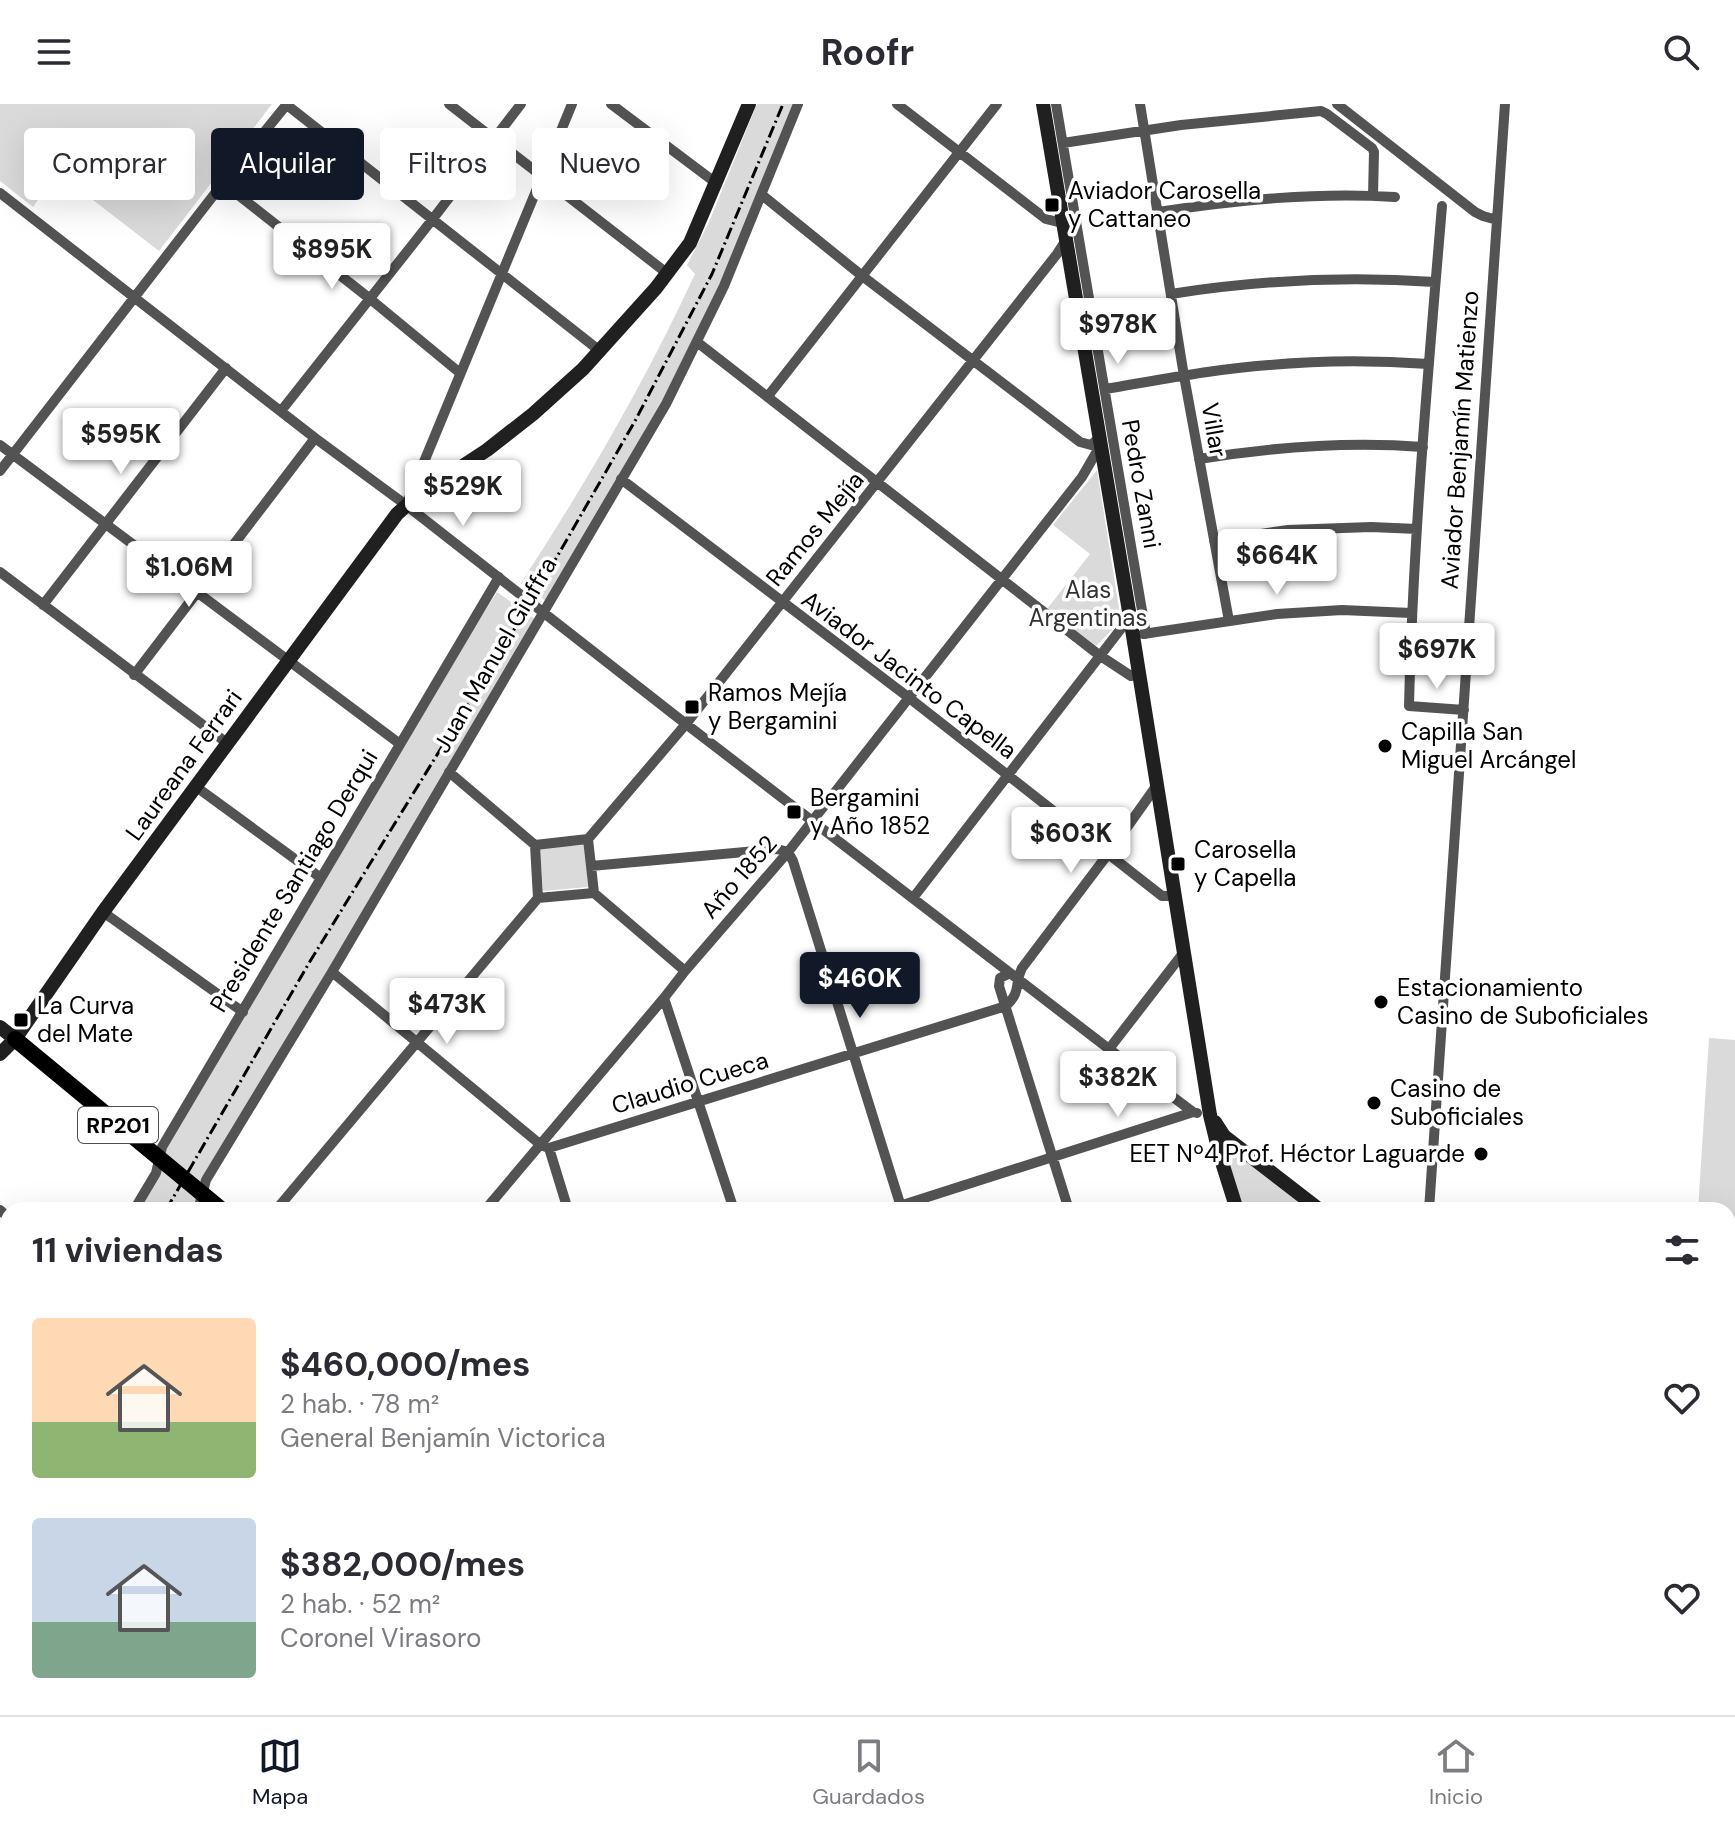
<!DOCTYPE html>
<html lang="es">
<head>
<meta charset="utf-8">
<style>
	:root { --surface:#fff; --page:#f7f7f7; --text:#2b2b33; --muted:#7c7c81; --line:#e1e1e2; --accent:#111827 }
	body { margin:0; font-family:"DM Sans",sans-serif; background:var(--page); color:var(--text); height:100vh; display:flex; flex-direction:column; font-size:30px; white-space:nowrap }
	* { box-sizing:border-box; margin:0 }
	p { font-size:26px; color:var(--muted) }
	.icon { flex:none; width:44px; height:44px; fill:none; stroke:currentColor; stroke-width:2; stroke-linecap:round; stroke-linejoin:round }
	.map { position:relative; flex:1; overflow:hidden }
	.drawer { position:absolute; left:0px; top:1098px; width:1736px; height:514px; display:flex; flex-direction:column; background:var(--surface); border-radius:24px 24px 0 0; box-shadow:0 8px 32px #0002 }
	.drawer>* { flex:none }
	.top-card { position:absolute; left:24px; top:24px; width:800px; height:72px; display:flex; gap:16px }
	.price { position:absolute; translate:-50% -68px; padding:0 18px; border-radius:8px; background:#fff; color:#222; font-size:26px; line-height:52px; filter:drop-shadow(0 2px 4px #0008) }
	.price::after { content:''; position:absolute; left:50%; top:48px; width:24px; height:18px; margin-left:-12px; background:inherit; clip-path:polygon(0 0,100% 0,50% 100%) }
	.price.current { background:var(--accent); color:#fff }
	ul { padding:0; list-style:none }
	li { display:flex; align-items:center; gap:24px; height:200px; padding:0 32px }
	li span { display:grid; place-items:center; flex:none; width:224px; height:160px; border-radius:8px; color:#555 }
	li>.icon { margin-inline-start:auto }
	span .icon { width:96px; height:96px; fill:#fffc; stroke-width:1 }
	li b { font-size:34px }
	h2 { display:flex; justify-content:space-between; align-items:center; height:96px; padding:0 32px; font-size:34px }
	.chip { padding:0 28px; border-radius:8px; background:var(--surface); box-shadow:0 8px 32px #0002; font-size:28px; line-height:72px }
	.chip.current { background:var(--accent); color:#fff }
	header { display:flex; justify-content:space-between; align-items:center; height:104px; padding:0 32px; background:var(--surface); font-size:36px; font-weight:700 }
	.menu { display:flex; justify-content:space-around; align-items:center; height:112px; border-top:2px solid var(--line); background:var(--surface); font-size:22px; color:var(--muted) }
	.menu a { display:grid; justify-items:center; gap:4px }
	.menu .current { color:var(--accent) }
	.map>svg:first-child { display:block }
	.green { fill:#dadada }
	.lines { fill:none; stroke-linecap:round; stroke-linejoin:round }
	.taxiway { stroke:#808080; stroke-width:24 }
	.street { stroke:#535353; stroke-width:10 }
	.secondary { stroke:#202020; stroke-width:14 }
	.primary { stroke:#000; stroke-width:16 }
	.rail { stroke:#000; stroke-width:3; stroke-dasharray:12 4 2 4; stroke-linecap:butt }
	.poi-dot { fill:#000; stroke:#fff; stroke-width:3 }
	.labels { text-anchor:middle; stroke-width:7; stroke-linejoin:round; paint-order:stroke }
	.shield { fill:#fff; stroke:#4c4c4c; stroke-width:2 }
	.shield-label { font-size:22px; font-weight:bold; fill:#000 }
	.poi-label { font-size:24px; fill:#000; stroke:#fff; text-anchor:start }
	.street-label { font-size:24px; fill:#000; stroke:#fff }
	.park-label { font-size:24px; fill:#313131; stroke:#fff }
</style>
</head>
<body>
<header><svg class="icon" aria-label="menu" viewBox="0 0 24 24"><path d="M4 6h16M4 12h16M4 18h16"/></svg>Roofr<svg class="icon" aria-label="search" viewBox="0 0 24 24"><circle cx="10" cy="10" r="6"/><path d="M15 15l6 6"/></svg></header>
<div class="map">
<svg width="1735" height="1611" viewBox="0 0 1735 1611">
	<rect width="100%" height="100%" fill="#fff"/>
	<path class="green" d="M0 0H272L159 147 71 79 49 81 33 103 0 77Z
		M757 0H798L697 238 546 497 521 479C586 379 645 278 695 170L687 161 709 118Z
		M1097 366 1121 517 1096 542 1047 505 1090 450 1053 421Z
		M497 488 535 515 206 1076 198 1106H134L158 1055 400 640Z
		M585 741 588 783 543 787 540 744Z
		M1709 934 1735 936V1184L1728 1180V1106H1698Z
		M1232 1048 1235 1049 1308 1106H1242L1226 1051Z
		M1728 1211 1735 1215V1385L1728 1381Z
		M8 1328V1428L0 1441V1342Z
		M1485 1604H1658L1623 1611H1486Z"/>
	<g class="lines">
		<path class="taxiway" d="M1728 1191 1735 1195
			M1728 1431 1735 1425"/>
		<path class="street" d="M449 0 668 170
			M611 0 716 79
			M897 0 1046 115 1062 119
			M1056 0 1146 530
			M1140 0 1184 272 1229 517
			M1337 0 1475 108 1483 112 1497 116
			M287 1 600 247
			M1063 39 1181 21 1321 7 1327 10 1372 44 1374 48 1373 92
			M223 79 369 194 460 269
			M0 89 315 334 406 401 686 620 1109 945 1193 1008
			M762 91 861 171 1080 338 1091 341 1099 334
			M1442 102C1428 269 1413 435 1409 602L1464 606
			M1158 108C1237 96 1316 88 1395 93
			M1171 190C1259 176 1346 172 1435 178
			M697 238 1099 551 1131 572 1139 569
			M1105 285C1159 276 1214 265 1269 261 1322 256 1375 256 1429 260
			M768 292 997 0
			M281 307 432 116 521 0
			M0 341 400 640
			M1199 355C1273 343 1348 337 1423 343
			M0 367 223 79 287 0
			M621 375 908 593 1162 792H1175
			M407 399 572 0
			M1214 437 1288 426 1371 423 1417 425
			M0 468 227 639
			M43 501 226 264
			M1143 530 1277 510 1342 506 1411 509
			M134 571 315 334
			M449 668 535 741
			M195 682 321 774
			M588 735 686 620 1057 150 1066 136
			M591 762 777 745 788 748 793 757 902 1106
			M594 789 685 867
			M538 794 594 789 588 735
			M538 794 535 741 588 735
			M913 794 1130 513
			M103 808 243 908
			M332 868 541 1041 549 1044 1006 902C1022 887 1014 880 1022 864L1108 750 1157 681
			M1010 869 1000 874 999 882 1069 1106
			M664 894 734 1106
			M1109 945 1184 848
			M549 1044 568 1106
			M0 1106 8 1113
			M134 1106 156 1069 162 1043 499 473
			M198 1106 206 1076 332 868 666 300 724 182 798 0
			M276 1106 538 794
			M485 1106 664 894 685 867 788 748 1082 373 1100 342
			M887 1106 1181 1012 1193 1008 1197 1009
			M1429 1106 1505 0
			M0 1286 8 1292
			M0 1342 8 1328
			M0 1441 8 1428
			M0 1473 8 1480
			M152 1604 161 1611
			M376 1604 384 1611
			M1059 1604 1061 1611
			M1226 1604 1228 1611
			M56 1611 62 1604
			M281 1611 287 1604
			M699 1611 703 1604"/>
		<path class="secondary" d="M1043 0 1130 513 1210 1011 1220 1052 1237 1106
			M0 923 15 935
			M0 950 15 935 103 808 397 410 417 392 487 346 533 310 583 265 656 184 690 139 749 0
			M1215 1018 1224 1032 1320 1106
			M1473 1604 1474 1611
			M515 1611 521 1604
			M893 1611 897 1604
			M1390 1611 1413 1604"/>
		<path class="primary" d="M15 935 222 1106
			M920 1604 933 1611"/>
		<path class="rail" d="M166 1106 309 859 531 498 635 317 712 170 783 0
			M0 1396 8 1383
			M1728 1590 1735 1588
			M1679 1611 1702 1604"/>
	</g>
	<g class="poi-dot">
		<rect x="1044" y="93" width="16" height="16" rx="4"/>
		<rect x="684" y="595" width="16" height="16" rx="4"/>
		<circle cx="1385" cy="642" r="8"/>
		<rect x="786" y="700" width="16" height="16" rx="4"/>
		<rect x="1170" y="752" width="16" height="16" rx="4"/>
		<circle cx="1381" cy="898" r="8"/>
		<rect x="13" y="908" width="16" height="16" rx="4"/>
		<circle cx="1374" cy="999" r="8"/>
		<circle cx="1481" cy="1050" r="8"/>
	</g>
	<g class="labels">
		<rect class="shield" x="78" y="1003" width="80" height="36" rx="6"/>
		<g class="shield-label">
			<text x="118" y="1029">RP201</text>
		</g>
		<g class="poi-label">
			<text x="1068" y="95">Aviador Carosella<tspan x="1068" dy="28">y Cattaneo</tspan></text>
			<text x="708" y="597">Ramos Mejía<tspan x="708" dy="28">y Bergamini</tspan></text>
			<text x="1401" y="636">Capilla San<tspan x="1401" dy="28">Miguel Arcángel</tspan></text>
			<text x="810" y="702">Bergamini<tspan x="810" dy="28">y Año 1852</tspan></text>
			<text x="1194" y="754">Carosella<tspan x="1194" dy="28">y Capella</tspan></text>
			<text x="1397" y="892">Estacionamiento<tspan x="1397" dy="28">Casino de Suboficiales</tspan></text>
			<text x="37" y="910">La Curva<tspan x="37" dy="28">del Mate</tspan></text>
			<text x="1390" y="993">Casino de<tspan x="1390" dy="28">Suboficiales</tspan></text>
			<text x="1465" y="1058" text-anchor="end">EET Nº4 Prof. Héctor Laguarde</text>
		</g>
		<g class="street-label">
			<text transform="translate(1214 326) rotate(80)" y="8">Villar</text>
			<text transform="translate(1460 336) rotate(-86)" y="8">Aviador Benjamín Matienzo</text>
			<text transform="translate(1141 380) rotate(80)" y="8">Pedro Zanni</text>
			<text transform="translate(815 425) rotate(-51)" y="8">Ramos Mejía</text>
			<text transform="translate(495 551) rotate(-60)" y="8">Juan Manuel Giuffra</text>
			<text transform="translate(909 571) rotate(37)" y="8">Aviador Jacinto Capella</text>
			<text transform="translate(184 661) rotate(-54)" y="8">Laureana Ferrari</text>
			<text transform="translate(739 773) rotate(-49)" y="8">Año 1852</text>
			<text transform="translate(294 777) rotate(-59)" y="8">Presidente Santiago Derqui</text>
			<text transform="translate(690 979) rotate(-17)" y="8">Claudio Cueca</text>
		</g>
		<g class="park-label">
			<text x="1088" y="494">Alas<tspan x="1088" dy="28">Argentinas</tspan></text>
		</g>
	</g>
</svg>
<b class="price" style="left:332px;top:187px">$895K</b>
<b class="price" style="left:1118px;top:262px">$978K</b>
<b class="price" style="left:121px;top:372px">$595K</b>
<b class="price" style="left:463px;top:424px">$529K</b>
<b class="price" style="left:1277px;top:493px">$664K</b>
<b class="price" style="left:189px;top:505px">$1.06M</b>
<b class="price" style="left:1437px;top:587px">$697K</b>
<b class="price" style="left:1071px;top:771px">$603K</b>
<b class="price current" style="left:860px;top:916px">$460K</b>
<b class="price" style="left:447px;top:942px">$473K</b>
<b class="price" style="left:1118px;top:1015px">$382K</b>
<div class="top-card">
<a class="chip">Comprar</a>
<a class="chip current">Alquilar</a>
<a class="chip">Filtros</a>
<a class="chip">Nuevo</a>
</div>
<section class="drawer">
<h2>11 viviendas<svg class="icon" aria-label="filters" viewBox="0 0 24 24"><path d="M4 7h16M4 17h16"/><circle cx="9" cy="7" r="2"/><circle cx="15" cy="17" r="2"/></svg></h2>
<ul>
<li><span style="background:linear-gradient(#ffd9b3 65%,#8fb573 0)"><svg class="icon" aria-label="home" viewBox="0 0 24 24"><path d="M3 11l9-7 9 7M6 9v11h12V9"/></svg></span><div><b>$460,000/mes</b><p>2 hab. · 78 m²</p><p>General Benjamín Victorica</p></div><svg class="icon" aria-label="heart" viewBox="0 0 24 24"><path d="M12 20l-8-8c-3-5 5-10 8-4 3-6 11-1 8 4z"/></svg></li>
<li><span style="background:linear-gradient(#c9d6e8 65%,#7fa58c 0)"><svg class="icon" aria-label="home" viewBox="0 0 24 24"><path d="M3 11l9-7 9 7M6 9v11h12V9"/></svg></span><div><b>$382,000/mes</b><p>2 hab. · 52 m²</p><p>Coronel Virasoro</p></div><svg class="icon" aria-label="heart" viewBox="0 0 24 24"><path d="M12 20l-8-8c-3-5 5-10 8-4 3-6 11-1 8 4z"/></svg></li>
</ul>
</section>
</div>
<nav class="menu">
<a class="current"><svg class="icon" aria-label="map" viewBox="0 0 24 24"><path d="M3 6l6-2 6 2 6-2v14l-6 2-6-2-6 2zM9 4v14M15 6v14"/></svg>Mapa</a>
<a><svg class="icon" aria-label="saved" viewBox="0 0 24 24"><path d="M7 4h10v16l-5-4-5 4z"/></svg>Guardados</a>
<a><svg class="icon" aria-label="home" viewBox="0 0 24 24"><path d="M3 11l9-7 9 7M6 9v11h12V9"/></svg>Inicio</a>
</nav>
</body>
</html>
